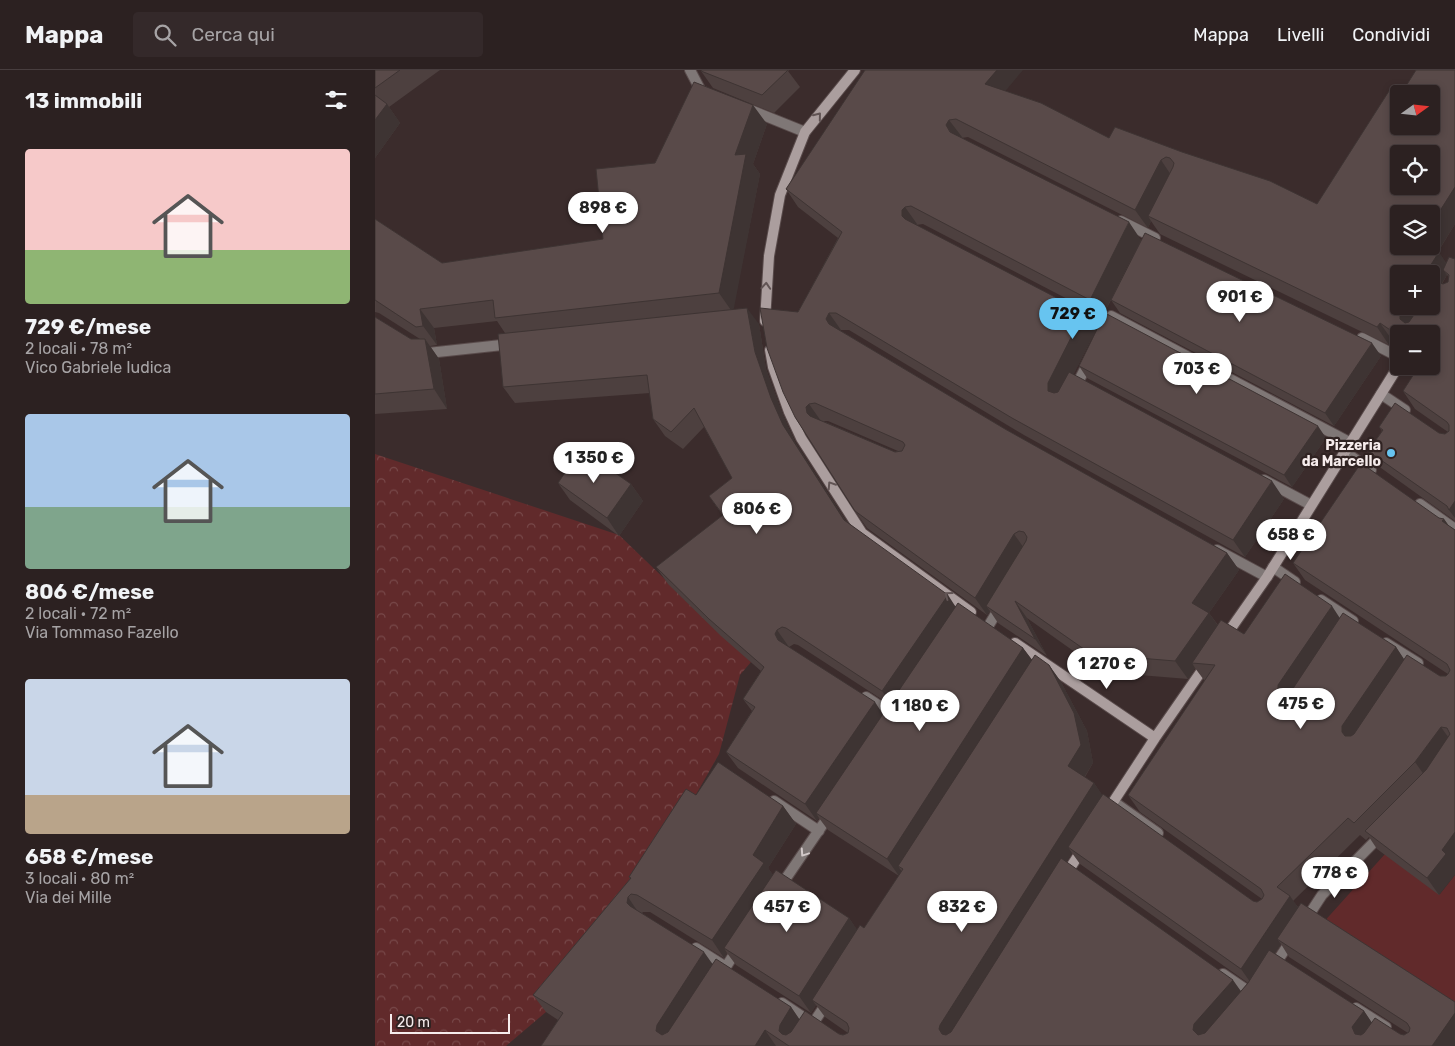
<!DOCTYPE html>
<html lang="it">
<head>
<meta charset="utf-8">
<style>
	:root { --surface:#2c2121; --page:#34292a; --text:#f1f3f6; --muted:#a6a3a5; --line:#483e3f; --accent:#67c4f0 }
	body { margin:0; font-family:Rubik,sans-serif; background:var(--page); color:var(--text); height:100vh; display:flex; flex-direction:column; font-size:19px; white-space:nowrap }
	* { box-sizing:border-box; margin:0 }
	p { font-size:16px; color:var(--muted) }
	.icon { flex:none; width:28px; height:28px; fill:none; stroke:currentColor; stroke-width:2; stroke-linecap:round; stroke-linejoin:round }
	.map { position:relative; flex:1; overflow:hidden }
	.sheet { display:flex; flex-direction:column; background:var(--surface); width:375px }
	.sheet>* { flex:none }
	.needle { width:32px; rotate:75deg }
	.buttons { position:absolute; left:1015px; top:15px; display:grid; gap:10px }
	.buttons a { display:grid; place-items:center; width:50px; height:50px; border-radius:5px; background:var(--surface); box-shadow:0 2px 8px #0003,0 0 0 1px var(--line); font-size:25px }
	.scale { position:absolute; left:15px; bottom:12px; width:120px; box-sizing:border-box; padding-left:5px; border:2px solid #f6ecec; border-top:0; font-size:14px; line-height:18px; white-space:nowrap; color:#f6ecec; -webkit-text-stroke:4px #302322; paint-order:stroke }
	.price { position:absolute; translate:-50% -42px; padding:0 11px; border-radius:18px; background:#fff; color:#222; font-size:16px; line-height:32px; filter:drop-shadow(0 1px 2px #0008) }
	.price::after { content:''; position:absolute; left:50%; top:30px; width:15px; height:11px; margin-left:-8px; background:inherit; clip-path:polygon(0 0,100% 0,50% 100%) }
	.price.on { background:var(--accent); color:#111 }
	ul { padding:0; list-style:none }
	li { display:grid; align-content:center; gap:10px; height:265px; padding:0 25px }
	li span { display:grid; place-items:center; height:155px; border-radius:5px; color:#555 }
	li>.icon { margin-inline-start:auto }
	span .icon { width:90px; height:90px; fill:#fffc; stroke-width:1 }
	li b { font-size:21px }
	h2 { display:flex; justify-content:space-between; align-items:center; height:60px; padding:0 25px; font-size:21px }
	header { display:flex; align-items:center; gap:30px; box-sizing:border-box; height:70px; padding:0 25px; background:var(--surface); border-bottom:1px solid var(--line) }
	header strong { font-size:24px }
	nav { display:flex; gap:28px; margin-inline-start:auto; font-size:18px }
	.search { width:350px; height:45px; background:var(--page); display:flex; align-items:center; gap:12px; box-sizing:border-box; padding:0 18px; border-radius:5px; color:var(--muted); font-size:19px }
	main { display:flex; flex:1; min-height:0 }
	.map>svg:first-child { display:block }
	.green { fill:#612a2b }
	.forest { fill:url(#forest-crowns) }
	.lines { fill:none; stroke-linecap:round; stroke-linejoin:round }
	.pedestrian-casing { stroke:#594b4b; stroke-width:12 }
	.minor-casing { stroke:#594b4b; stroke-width:12 }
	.secondary-casing { stroke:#594b4b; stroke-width:12 }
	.pedestrian { stroke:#7f7776; stroke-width:10 }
	.minor { stroke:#7f7776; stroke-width:10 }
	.secondary { stroke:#ab9e9e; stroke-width:10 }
	.wall { fill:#4d403f; fill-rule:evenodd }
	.shaded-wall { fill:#3e3433 }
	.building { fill:#594a49; stroke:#3e3433; fill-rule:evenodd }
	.oneway { stroke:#615454 }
	.oneway2 { stroke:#d2c9c9 }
	.poi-dot { fill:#67c4f0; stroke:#302322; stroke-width:2 }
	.labels { text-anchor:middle; stroke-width:4.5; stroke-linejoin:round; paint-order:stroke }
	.poi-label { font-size:14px; font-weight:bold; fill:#f6ecec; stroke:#302322; text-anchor:end }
</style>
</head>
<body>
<header>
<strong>Mappa</strong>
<div class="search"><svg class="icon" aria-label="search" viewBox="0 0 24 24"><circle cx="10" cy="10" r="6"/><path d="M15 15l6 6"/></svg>Cerca qui</div>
<nav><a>Mappa</a><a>Livelli</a><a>Condividi</a></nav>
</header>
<main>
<section class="sheet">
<h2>13 immobili<svg class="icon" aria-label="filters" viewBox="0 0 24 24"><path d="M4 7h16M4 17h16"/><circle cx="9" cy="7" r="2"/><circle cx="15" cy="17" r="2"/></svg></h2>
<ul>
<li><span style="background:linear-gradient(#f6c9c9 65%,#8fb573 0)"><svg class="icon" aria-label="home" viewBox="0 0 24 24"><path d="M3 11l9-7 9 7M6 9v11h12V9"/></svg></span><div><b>729 €/mese</b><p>2 locali · 78 m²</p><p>Vico Gabriele Iudica</p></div></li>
<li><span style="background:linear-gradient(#a9c7e8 60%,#7fa58c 0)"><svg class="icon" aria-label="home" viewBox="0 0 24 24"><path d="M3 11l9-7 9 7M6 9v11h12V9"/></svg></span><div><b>806 €/mese</b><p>2 locali · 72 m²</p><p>Via Tommaso Fazello</p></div></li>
<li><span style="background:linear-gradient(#c9d6e8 75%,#b9a48a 0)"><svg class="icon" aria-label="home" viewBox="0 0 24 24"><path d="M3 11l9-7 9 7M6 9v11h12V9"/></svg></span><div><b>658 €/mese</b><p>3 locali · 80 m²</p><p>Via dei Mille</p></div></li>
</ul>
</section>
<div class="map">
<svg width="1080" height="976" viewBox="0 0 1080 976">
	<defs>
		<pattern id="forest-crowns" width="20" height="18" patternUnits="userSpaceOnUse" patternTransform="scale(1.25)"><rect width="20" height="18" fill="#612a2b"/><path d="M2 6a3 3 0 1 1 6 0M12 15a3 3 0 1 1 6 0" fill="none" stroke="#78494a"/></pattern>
	</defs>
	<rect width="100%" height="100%" fill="#3b2c2c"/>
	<path class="green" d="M1010 784 1065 824 1080 805V942L946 855Z"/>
	<path class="forest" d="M0 384 244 465 376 592 365 605 344 684 276 804 171 942 131 976H0Z"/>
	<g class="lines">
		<g class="pedestrian-casing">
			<path id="pedestrian" d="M1006 324 1030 340
				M970 382 996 400
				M889 410 936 435
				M1045 434 1080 459
				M614 555 626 535
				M739 732 783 763
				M848 904 879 925"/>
		</g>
		<g class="minor-casing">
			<path id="minor" d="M315 0 326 21 329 22
				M373 39 430 62
				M746 151 780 168
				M701 241 731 257
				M736 246 976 373
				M987 268 1024 287
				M47 279 53 283 136 274
				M699 320 714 291
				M842 480 892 507
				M898 497 920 512
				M946 530 978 551
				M1011 573 1043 593
				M491 627 520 646
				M399 731 444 761
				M405 817 455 744
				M930 851 947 825 1008 763
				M321 878 351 897
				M897 899 917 869
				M345 906 363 878
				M407 933 437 953
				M981 938 1011 957
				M423 976 453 931"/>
		</g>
		<g class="secondary-casing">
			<path id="secondary" d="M390 251 394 186 405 125 430 62 480 0
				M395 280 398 297 414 342 426 368 487 463 596 542
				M850 567 892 507 1024 295
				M640 573 780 668
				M731 743 780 668 832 593
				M690 806 708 778"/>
		</g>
		<use href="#pedestrian" class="pedestrian"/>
		<use href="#minor" class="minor"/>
		<use href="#secondary" class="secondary"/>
	</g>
	<path class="wall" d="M0 0H65L14 37 25 53 0 88Z
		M327 0H414L413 1 425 17 399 43 338 18 326 1Z
		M631 21 734 68 942 134 1080 154 1063 182 1071 193 1080 189V451L1006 398 993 381 1007 361 1004 357 1070 364 1073 362 1040 339 1028 321 1056 296V264H1024V275L1017 270 1014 275 785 164 776 151 773 158 593 67 586 68 766 170 1006 286 959 356 745 243 736 230 727 247 548 154 541 155 721 260 698 305 909 429 870 487 649 365 474 260H466V261L630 359 852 483 864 500 834 543 843 555 869 564 965 548 1021 577 1029 590 1065 606H1071L1073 604 930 510 918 493 1064 448 1069 449 1074 456 1080 460V795L1064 825 1002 779 994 767 991 770 985 765 918 831 923 837 1080 976H166L183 950 171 942 158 925 255 809 254 807 321 725 408 736 421 754 393 798 398 805 474 848 482 860 489 858 524 806 453 760 444 748 442 751 363 698 351 682 377 641 368 629 386 601 346 566 293 514 281 497 348 446 334 426 357 408 329 357 308 379 290 366 278 349 275 323 140 333 128 317 130 263 122 251 59 258 62 275 55 276 64 289 72 339 0 344V247L36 269H45L4 243 0 242V149L67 193 228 169 280 93 392 54 378 94 385 104 358 239 384 254 391 299 408 345 420 372 471 451 581 537 648 578 657 590 674 595 686 612 712 661 718 693 710 707 719 713 727 725 878 831 882 832 887 829 765 742 753 725 830 610H829L820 598 813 609 728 602 652 548 672 586 623 553 615 541 612 545 492 458 480 441 420 347 423 242 463 168 423 137 411 119ZM1072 205 1074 207 1073 212 1068 214H1067ZM448 351H453L523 381 520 382ZM419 574 423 575 514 634 508 644 414 577ZM697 783 705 794 873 913 866 921 691 792ZM268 842H275L349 888 352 883 361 895 436 943 441 935 450 947 473 963 468 965 425 950 416 937 338 894 267 843ZM906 874 914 887 1033 963 1029 965 1025 964 997 953 989 941 900 884Z
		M704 296 951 368 917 417 712 308Z
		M183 413 256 414 268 431 244 466 195 430Z"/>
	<path class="shaded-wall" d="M622 0H648L622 31 610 14Z
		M12 34 25 53 0 88V50Z
		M378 35 392 54 378 94 385 104 358 243 344 223 360 85Z
		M574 50 587 67 583 73 571 55Z
		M786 90 798 108 773 146 776 151 773 158 760 140Z
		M1080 117V154L1057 191 1046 176H1056V155Z
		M530 137 542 154 539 157 527 146V140Z
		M754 152 766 170 727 247 715 230Z
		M1064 182 1076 200H1068L1072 205 1056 230V204H1050Z
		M1029 236H1053L1037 260 1025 249V243Z
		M372 238 384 254 391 299 408 345 420 372 481 467 469 450 408 355 396 328 380 282Z
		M45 239 59 258 62 275 48 256Z
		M709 242 721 260 685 331 673 321V313Z
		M454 243 466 260 463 266 466 272 451 249Z
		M1005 253 1017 270 1014 275 1002 257Z
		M50 269 64 289 72 339 59 319Z
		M997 273 1006 286 959 356 950 343Z
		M434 334 446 351 444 361 432 343 431 337Z
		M943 356 951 368 917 417 909 405Z
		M897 411 909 429 870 487 858 470Z
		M256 414 268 431 244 466 232 448Z
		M1080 431V448L1074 440Z
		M1069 449 1080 465 1067 451Z
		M639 464 651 481 611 536 615 541 612 545 600 528Z
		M852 483 864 500 829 550 817 533Z
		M573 525 584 542 519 638 507 621Z
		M640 531 652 548 672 586 660 569Z
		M957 536 968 553 915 639 903 621V615Z
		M834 543 846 560 817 593 820 598 813 609 800 591Z
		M402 560 414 577 403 570 400 564Z
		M1021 577 1033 595 979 680 967 662V656Z
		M648 578 661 595 523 796 527 802 524 806 512 789Z
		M674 595 686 612 712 661 718 693 705 714 693 696Z
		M500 632 511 649 441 743 444 748 442 751 430 734Z
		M1066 657 1078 674 1052 709 1040 692Z
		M719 713 731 730 693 777 697 783 577 972 567 964 564 959 565 955Z
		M408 736 421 754 393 798 402 810 349 878 352 883 349 888 337 870 378 785Z
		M1080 762V805L1064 825 1052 808 1067 780Z
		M915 826 927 843 902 869 906 874 878 916 866 899Z
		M253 827 265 845V851L252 833Z
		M474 848 486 865 437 930 441 935 436 943 424 926Z
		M329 882 341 899 294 976 281 961 282 955Z
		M858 910 870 927 831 976 818 960 819 954Z
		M416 937 428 955 417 976 404 961 405 955Z
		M989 941 1001 959 989 975 980 964 977 957Z
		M1080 943V976H1057Z
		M390 960 401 976H380Z"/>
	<path class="building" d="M0 0H25L0 18Z
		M327 0H413L387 25 326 1Z
		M490 0H622L610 14 666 33 734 68 740 57 807 82 895 111 942 134 1014 21 1024 27V56H1056V24H1026L1041 0H1080V117L1056 155V144H1024V176H1050L1064 182 1050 204H1024V236H1029L1025 243V249L1030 253 1034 252 1045 236H1056V219L1061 211 1068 214 1073 212 1074 205 1068 200 1074 187 1080 189V431L1074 440 1072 436 993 381 1008 360 1004 357 1020 333 1064 363 1070 364 1074 361V355L1072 352 1028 321 1044 296H1056V264H1024V266L1005 253 1002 257 773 146 798 97 799 93 795 88 791 87 786 90 760 140 581 49 574 50 571 55 575 62 754 152 715 230 536 136 530 137 527 140V146L530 149 709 242 673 313V321L679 323 683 322 694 302 897 411 858 470 637 348 461 243H454L451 249 454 254 630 359 852 483 817 533 834 543 800 591 716 584 640 531 660 569 611 536 651 471 652 467 649 462 644 461 639 464 600 528 480 441 420 347 408 322 392 278 385 238 423 242 467 162 411 119ZM1024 84H1056V116H1024ZM440 333 528 372 530 375 527 381 520 382 435 346 432 343 431 337 434 334Z
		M319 12 378 35 360 85 371 84 344 223 120 248 118 230 45 239 48 256 41 257 0 230V149L67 193 228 169 221 99 280 93Z
		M0 25 12 34 0 50Z
		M770 163 997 273 950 343 736 230Z
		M372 238 380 282 396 328 408 355 469 450 573 525 507 621 411 558 407 557 402 560 400 564 403 570 500 632 430 734 351 682 380 637 368 629 389 597 334 549 281 497 348 445 334 426 357 408 319 338 296 362 278 349 272 305 128 317 123 264Z
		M730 243 943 356 909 405 704 296Z
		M0 247 36 269H50L59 319 0 324Z
		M206 379 256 414 232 448 183 413Z
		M986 393 1064 448 1069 449 1067 451 1080 460V762L1067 780 1071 784 1052 808 990 761 1051 700 1075 664 1072 658 1066 657 1040 692 979 753 973 748 902 817 915 826 866 899 693 777 728 724 878 831 882 832 887 829 889 825 886 819 753 725 840 595 817 593 846 550 869 564 910 504 957 536 903 615V621L906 625H912L915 623 968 543 1021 577 967 656V662L970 666H976L979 664 1032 585 1065 606H1071L1073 604 1075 600 1072 594 918 493Z
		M583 533 648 578 512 789 441 743Z
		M660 585 674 595 699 643 706 675 693 696 719 713 565 955 564 959 567 964 571 965 576 962 686 788 858 910 819 954 818 960 823 965 830 963 873 913 894 880 989 941 977 957 980 964 986 965 989 963 1000 948 1025 964 1029 965 1034 962 1035 958 1032 953 902 869 926 833 1080 932V943L1057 976H414L390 960 380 976H166L188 943 158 925 256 808 254 807 311 719 321 725 343 692 408 736 378 785 389 793 337 870 262 825 256 824 253 827 252 833 255 836 329 882 282 955 281 961 287 965 293 962 341 889 416 937 405 955 404 961 407 964 411 965 416 962 430 941 464 964 468 965 473 963 474 958 472 953 437 930 485 855 489 858 528 799 523 796Z
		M401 800 474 848 424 926 349 878Z"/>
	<defs><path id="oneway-chevron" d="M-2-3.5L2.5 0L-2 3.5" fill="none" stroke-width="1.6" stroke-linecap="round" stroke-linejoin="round" transform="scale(1.25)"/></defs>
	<g class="oneway">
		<use href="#oneway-chevron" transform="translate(443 46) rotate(-51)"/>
		<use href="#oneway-chevron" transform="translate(391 216) rotate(-86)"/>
		<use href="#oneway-chevron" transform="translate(456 415) rotate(-123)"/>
		<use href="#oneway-chevron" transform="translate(573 525) rotate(-144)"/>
	</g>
	<use class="oneway2" href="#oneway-chevron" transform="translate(429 783) rotate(124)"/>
	<circle class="poi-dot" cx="1016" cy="383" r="5"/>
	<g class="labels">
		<g class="poi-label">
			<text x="1006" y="380">Pizzeria<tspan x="1006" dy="16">da Marcello</tspan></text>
		</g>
	</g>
</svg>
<div class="buttons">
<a><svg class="needle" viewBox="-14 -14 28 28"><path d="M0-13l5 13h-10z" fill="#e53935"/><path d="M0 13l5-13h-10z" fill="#a6a3a5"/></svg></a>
<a><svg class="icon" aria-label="locate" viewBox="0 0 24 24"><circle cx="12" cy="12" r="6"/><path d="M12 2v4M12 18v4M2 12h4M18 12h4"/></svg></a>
<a><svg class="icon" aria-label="layers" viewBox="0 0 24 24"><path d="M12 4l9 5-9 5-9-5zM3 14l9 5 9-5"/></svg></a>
<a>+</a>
<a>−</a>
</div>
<div class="scale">20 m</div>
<b class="price" style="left:228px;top:164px">898 €</b>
<b class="price" style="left:865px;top:253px">901 €</b>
<b class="price on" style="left:698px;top:270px">729 €</b>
<b class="price" style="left:822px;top:325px">703 €</b>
<b class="price" style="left:219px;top:414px">1 350 €</b>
<b class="price" style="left:382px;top:465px">806 €</b>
<b class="price" style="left:916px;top:491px">658 €</b>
<b class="price" style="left:732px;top:620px">1 270 €</b>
<b class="price" style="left:926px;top:660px">475 €</b>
<b class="price" style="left:545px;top:662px">1 180 €</b>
<b class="price" style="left:960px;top:829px">778 €</b>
<b class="price" style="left:412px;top:863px">457 €</b>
<b class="price" style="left:587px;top:863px">832 €</b>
</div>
</main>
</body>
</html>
